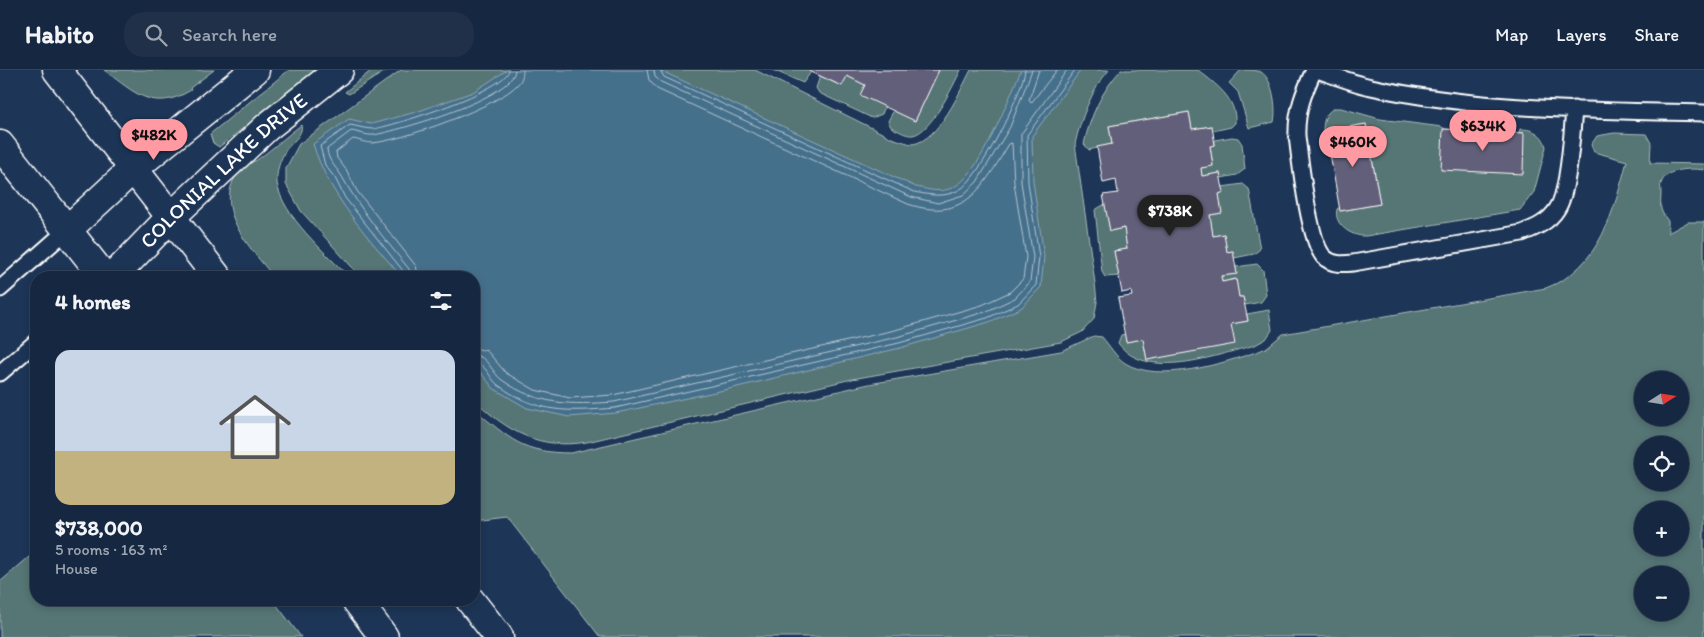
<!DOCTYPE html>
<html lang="en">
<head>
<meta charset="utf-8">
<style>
	:root { --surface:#162841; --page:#1f3048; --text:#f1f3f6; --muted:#9ea6b1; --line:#35445a; --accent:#ff9aa2 }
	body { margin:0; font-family:Itim,sans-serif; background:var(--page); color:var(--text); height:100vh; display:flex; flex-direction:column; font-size:19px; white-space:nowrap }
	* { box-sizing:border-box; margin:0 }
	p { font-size:16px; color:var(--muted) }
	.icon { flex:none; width:28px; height:28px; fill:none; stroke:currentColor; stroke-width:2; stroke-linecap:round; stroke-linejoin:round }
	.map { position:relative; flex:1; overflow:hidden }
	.details { position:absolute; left:30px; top:201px; width:450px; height:335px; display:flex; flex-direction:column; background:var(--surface); border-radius:20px; box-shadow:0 2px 8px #0003,0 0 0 1px var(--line) }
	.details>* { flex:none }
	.needle { width:32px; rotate:78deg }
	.fabs { position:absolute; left:1634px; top:301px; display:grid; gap:10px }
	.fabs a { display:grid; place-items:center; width:55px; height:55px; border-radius:50%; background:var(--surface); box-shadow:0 2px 8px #0003,0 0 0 1px var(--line); font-size:25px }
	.price { position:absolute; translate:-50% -42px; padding:0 11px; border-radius:18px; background:var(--accent); color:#111; font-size:16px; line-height:32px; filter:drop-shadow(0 1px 2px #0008) }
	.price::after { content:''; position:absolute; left:50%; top:30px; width:15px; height:11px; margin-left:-8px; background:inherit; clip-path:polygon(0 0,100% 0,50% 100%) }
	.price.on { background:#222; color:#fff }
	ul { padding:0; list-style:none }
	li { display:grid; align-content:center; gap:10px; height:265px; padding:0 25px }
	li span { display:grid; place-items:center; height:155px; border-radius:15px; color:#555 }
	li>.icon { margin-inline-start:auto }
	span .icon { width:90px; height:90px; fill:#fffc; stroke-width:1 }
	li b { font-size:21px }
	h2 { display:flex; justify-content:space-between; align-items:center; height:60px; padding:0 25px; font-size:21px }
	header { display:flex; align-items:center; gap:30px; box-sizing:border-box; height:70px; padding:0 25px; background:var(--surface); border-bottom:1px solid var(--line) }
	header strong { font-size:24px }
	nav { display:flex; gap:28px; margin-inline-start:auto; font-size:18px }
	.search { width:350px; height:45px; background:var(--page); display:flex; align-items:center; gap:12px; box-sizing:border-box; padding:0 18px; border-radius:20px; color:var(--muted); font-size:19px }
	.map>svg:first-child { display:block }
	.green { fill:#567574; stroke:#aababa; fill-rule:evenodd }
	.water { fill:#456f8b; stroke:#8fa9b9 }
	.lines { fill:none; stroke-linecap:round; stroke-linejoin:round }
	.shore { stroke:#b5c5d1; stroke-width:1 }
	.building { fill:#625e7a; stroke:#fff }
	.service-casing { stroke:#fff; stroke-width:19 }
	.minor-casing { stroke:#fff; stroke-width:31 }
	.secondary-casing { stroke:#fff; stroke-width:31 }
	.service { stroke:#1d3557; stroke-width:15 }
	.minor { stroke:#1d3557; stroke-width:28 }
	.secondary { stroke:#1d3557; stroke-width:28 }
	.labels { text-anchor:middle; stroke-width:4; stroke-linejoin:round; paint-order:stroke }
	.street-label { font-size:21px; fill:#fff; stroke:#1d3557 }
</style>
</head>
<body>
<header>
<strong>Habito</strong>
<div class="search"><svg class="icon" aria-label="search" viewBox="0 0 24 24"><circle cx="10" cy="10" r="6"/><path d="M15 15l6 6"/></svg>Search here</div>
<nav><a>Map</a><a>Layers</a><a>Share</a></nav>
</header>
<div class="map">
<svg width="1704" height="567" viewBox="0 0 1704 567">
	<rect width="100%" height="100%" fill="#1d3557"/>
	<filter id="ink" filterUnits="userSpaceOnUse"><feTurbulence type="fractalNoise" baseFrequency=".02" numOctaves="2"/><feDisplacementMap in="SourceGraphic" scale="10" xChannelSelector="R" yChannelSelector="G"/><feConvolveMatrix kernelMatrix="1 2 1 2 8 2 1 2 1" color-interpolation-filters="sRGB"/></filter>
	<g filter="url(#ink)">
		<path class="green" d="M104 0H214L190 18 191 20C153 43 135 23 104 0Z
			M289 0H318L219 77 213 73 210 64Z
			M372 0H387L349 24 345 22Z
			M401 0H755L894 69C900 70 908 74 913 74 939 70 960 21 971 0H1109C1091 21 1081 48 1075 74L1095 213 1097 232 1094 249 1082 262 1061 272 852 309 587 372C540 380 507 362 474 329V208L361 207 301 141 286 114V98L299 74Z
			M773 0H807L811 2 803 13Z
			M939 0H961C953 16 931 62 913 65 906 66 897 60 891 57L888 51 894 40 915 51Z
			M1121 0H1198C1215 14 1237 28 1235 53L1231 57 1213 61 1211 56 1192 59 1189 42 1109 56 1112 74 1089 80 1084 74C1090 47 1102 20 1121 0Z
			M1241 0C1247 0 1256 0 1261 2 1273 9 1277 38 1274 52L1249 58 1238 22 1229 13Z
			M820 6 841 16 847 6 865 15 885 36 882 44 872 48 819 23 816 18Z
			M1334 38H1341L1380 49 1442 57 1445 59 1524 63H1519L1520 59C1532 59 1543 63 1546 77L1534 122 1520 140 1366 166C1351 167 1333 154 1337 139L1340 137 1341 141 1380 134 1366 54 1326 61 1327 66 1323 63C1323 52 1324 44 1334 38Z
			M301 55C304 64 291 73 286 80 280 89 276 102 277 113 282 146 327 184 349 207H274C251 179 207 134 243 97 249 91 249 92 255 91 260 89 293 61 301 55Z
			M1614 63 1646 64 1651 73 1650 93 1704 94V100C1692 98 1665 98 1661 114 1660 116 1661 119 1661 122 1661 137 1658 138 1668 151V163L1688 152H1704V567H600L507 447 474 451V339C510 369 522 383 571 383L869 314 1061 281 1094 266 1102 267C1110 276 1115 286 1125 293 1159 314 1224 293 1259 281L1266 278 1283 264 1546 218C1600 198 1614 140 1627 91L1594 82 1591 75 1597 66ZM1642 310H1680V348H1642ZM1642 375H1680V412H1642ZM1642 440H1680V478H1642ZM1642 505H1680V542H1642Z
			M1232 67 1238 68 1242 74 1245 99 1237 105 1221 108 1220 103 1202 106 1201 98 1213 95 1210 76 1215 75V70Z
			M1243 114 1249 119 1260 179 1254 184 1234 188 1233 181 1227 182 1224 164 1213 166 1210 145 1221 143 1219 124 1223 122 1222 117Z
			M1105 134 1110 161 1124 158 1127 179 1114 181 1119 206 1105 207 1102 202 1095 140Z
			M1257 194 1263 200 1266 225 1261 232 1245 235 1243 227H1239L1236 209 1222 212 1221 206 1236 204V197Z
			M1269 240 1272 260 1266 269 1255 275C1217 285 1146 312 1118 273L1121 265 1125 264 1126 272 1143 269 1147 290 1231 254 1248 251 1247 244Z
			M36 481V530H273L301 567H0V512Z"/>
		<path class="water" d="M507 0H659L916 117C930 120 944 124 957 115 981 101 1010 26 1021 0H1081L1032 66 1033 111 1044 186 1041 217 1021 238 989 252 900 278 729 319 616 343 569 347 527 338 493 318 474 294V208L402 207C368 168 328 124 313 74L349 49 371 54 416 42 473 22Z"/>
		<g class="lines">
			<path class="shore" d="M654 0 655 7 661 12 911 127 938 133 963 125 977 112 1010 57 1032 0
				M660 0 664 7 914 122C930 125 944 128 959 120 979 110 1023 22 1025 0
				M1039 0 1029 30 1031 33 1057 0
				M405 208 404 202 345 128 335 108 325 95 320 76 350 55C357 56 365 59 373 59 394 56 507 20 509 0
				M411 208 409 199C383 167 361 141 341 105 335 96 328 91 327 79L351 61C359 62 367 66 374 65 400 60 514 28 515 0
				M419 208 416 196 357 121 347 101 337 88 336 82 353 69C359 70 366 73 372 73 401 71 499 36 518 14 522 10 523 5 523 0
				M474 278 487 281 506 303 535 320 570 328 613 325 895 260 982 235 1010 222 1023 209 1026 187 1014 113 1012 73 1009 74C983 117 965 153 908 134L657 19 649 10 647 0
				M474 285C488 286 492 303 502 310 539 336 571 335 614 332L897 267 985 242 1015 228 1030 212 1033 187 1021 112V64L1067 0
				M474 291C485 293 490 309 498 315 538 344 568 342 615 338L899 273 987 248 1018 234 1036 215 1039 187 1028 112 1027 65 1075 0"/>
		</g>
		<path class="building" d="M807 0H939L915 51 860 25 865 15 847 6 842 16Z
			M1189 42 1192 59 1212 56 1215 75 1210 76 1213 96 1201 98 1202 106 1220 103 1222 114 1224 122 1219 124 1222 143 1210 145 1213 166 1224 164 1227 182 1233 181 1237 204 1221 206 1222 212 1236 209 1239 227H1243L1248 251 1231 254 1235 274 1147 290 1143 269 1126 272 1118 228 1132 226 1131 221 1122 223 1114 181 1127 179 1124 158 1110 161 1103 125 1118 123 1116 110 1103 113 1097 77 1112 74 1109 56Z
			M1366 54 1380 134 1340 141 1326 61Z
			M1443 59 1524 63 1523 104 1441 100Z"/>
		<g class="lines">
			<g class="service-casing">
				<path id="service" d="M1314 0C1304 22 1296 41 1297 66 1300 90 1309 172 1324 187 1332 195 1343 194 1353 193L1522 163C1535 158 1549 152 1557 139 1569 122 1572 62 1574 39
					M1317 0C1335 6 1353 13 1371 17 1480 41 1593 40 1704 43
					M0 219 66 161
					M0 303 36 272"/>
			</g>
			<g class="minor-casing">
				<g id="minor">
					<path d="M66 161 134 98 255 0"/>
					<path id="s1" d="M112 208 171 147 267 57 339 0"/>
				</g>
			</g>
			<g class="secondary-casing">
				<path id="secondary" d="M57 0 218 208
					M0 75 105 208
					M356 530 384 567
					M470 530 499 567"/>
			</g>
			<use href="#service" class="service"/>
			<use href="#minor" class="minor"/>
			<use href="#secondary" class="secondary"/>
		</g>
	</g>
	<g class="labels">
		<g class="street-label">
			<text dy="7" stroke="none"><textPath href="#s1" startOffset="155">COLONIAL LAKE DRIVE</textPath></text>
		</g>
	</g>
</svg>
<div class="fabs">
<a><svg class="needle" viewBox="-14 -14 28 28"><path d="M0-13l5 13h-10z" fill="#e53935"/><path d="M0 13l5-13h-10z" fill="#9ea6b1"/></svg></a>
<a><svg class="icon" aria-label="locate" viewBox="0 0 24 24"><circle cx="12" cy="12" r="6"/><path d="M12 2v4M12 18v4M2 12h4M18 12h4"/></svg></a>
<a>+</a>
<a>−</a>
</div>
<b class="price" style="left:1483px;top:82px">$634K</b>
<b class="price" style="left:154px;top:91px">$482K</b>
<b class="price" style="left:1353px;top:98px">$460K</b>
<b class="price on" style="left:1170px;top:167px">$738K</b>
<section class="details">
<h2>4 homes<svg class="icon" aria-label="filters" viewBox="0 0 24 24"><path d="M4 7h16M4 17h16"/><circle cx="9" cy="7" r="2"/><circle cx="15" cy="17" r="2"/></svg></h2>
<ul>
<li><span style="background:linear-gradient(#c9d6e8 65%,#c2b280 0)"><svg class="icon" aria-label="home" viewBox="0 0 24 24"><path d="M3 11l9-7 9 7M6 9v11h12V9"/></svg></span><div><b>$738,000</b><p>5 rooms · 163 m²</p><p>House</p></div></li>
</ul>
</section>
</div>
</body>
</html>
